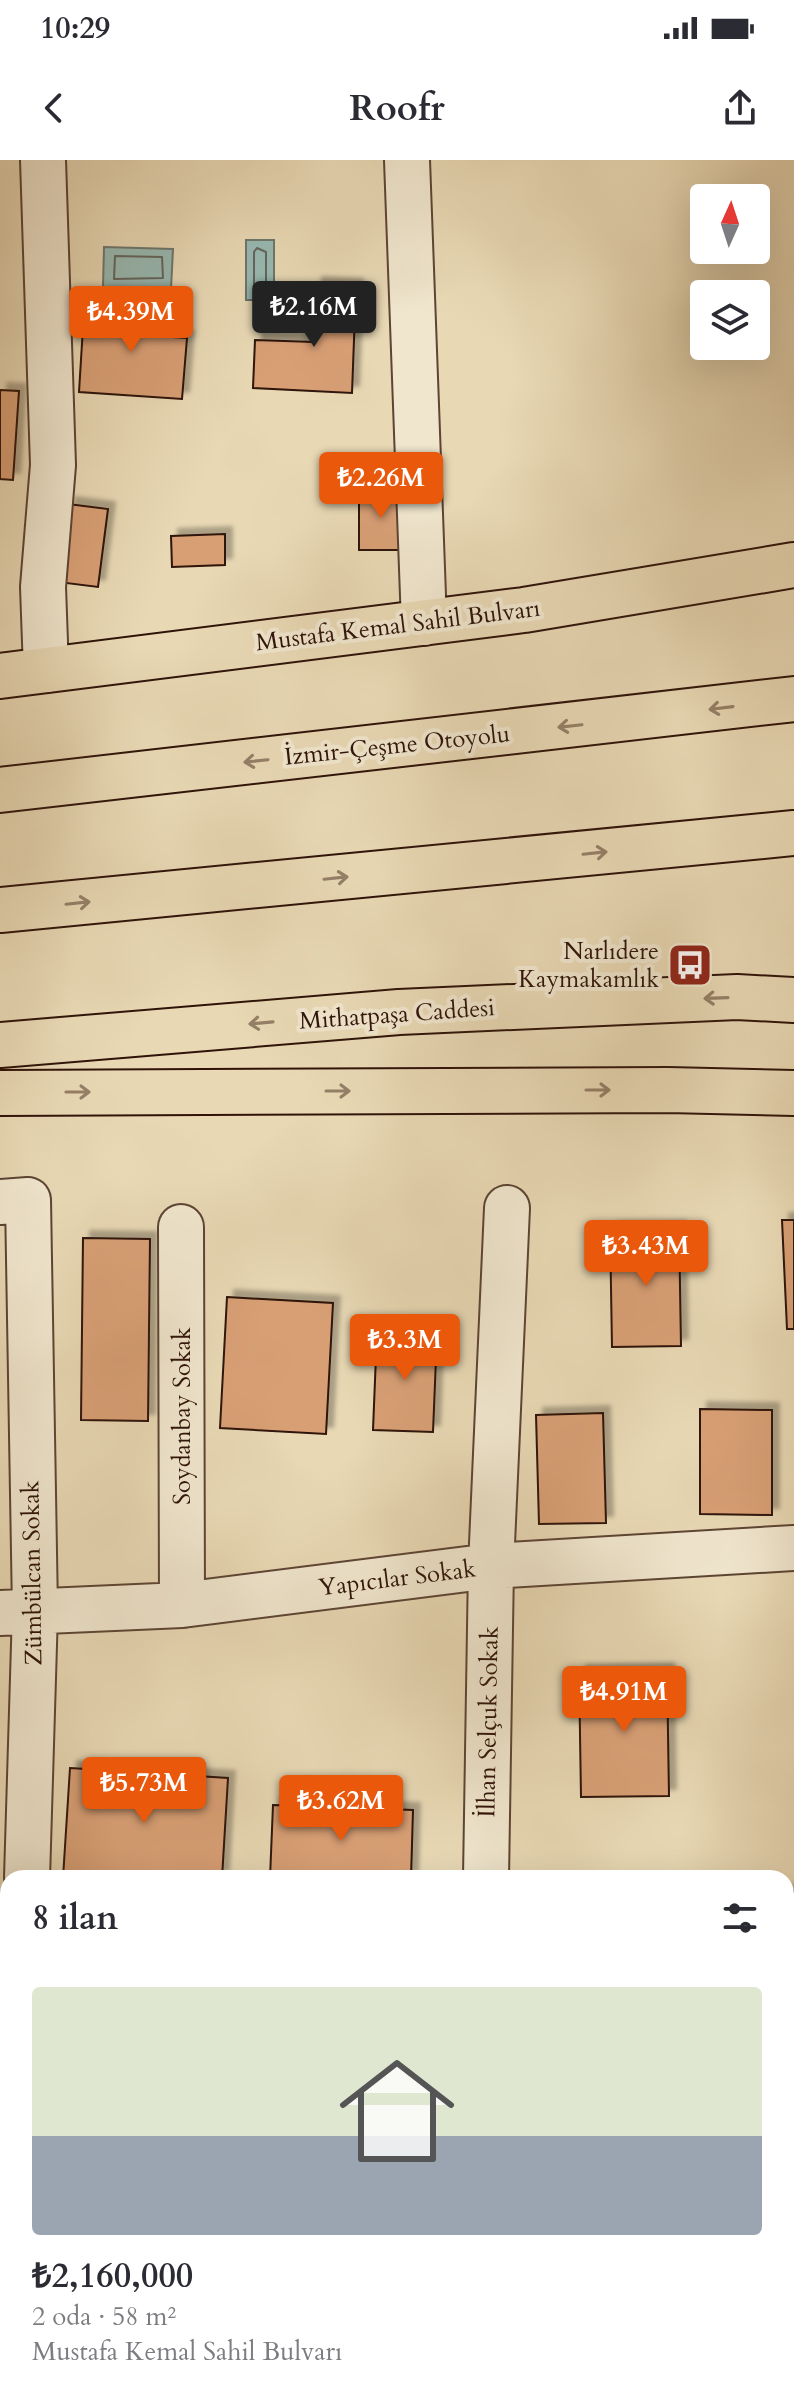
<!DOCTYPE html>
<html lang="tr">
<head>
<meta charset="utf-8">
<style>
	:root { --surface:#fff; --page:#f2f2f3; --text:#2b2b33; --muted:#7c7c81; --accent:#ea580c }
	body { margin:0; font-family:Cardo,serif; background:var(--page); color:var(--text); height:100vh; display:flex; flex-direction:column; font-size:30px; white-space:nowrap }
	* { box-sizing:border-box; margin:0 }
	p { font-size:26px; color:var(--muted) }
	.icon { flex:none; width:44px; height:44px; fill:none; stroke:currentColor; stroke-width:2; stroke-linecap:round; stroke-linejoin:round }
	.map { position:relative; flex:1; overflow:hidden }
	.panel { position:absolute; left:0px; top:1710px; width:794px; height:538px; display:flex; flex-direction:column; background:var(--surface); border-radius:24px 24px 0 0; box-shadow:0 8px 32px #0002 }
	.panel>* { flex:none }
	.needle { width:52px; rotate:3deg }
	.tools { position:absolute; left:690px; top:24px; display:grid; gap:16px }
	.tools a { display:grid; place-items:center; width:80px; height:80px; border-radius:8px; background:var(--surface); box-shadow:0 8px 32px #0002; font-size:40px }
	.price { position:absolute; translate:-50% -68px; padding:0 18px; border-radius:8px; background:var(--accent); color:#fff; font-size:26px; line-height:52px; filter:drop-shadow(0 2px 4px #0008) }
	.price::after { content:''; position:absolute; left:50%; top:48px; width:24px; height:18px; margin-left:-12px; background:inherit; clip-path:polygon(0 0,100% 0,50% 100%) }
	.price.on { background:#222; color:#fff }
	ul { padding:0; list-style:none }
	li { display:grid; align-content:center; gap:16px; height:424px; padding:0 32px }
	li span { display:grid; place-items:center; height:248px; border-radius:8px; color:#555 }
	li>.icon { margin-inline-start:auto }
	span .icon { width:144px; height:144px; fill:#fffc; stroke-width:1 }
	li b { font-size:34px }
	h2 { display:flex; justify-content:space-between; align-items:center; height:96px; padding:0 32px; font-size:34px }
	.status { display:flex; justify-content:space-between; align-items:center; height:56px; padding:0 40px; background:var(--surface); direction:ltr }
	.status svg { height:22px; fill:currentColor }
	header { display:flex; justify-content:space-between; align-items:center; height:104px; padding:0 32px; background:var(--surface); font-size:36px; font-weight:700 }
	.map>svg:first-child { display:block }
	.water { fill:#98b9b2; stroke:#6e776e; stroke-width:2 }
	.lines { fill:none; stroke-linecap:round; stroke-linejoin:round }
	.shore { stroke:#64665e; stroke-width:2 }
	.building { fill:#d89f75; stroke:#2f1309; stroke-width:2; filter:url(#shadow) }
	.minor-casing { stroke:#5d4434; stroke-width:48 }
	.major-casing { stroke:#2f1309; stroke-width:48 }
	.highway-casing { stroke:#2f1309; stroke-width:48 }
	.minor { stroke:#f0e6ce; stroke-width:44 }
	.major { stroke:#e8d8b4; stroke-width:44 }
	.highway { stroke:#e8d8b4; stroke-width:44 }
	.oneway { stroke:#957f67 }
	.labels { text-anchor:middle; stroke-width:8; stroke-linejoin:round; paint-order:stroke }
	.street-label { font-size:24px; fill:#2f1309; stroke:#f0e6ce }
	.poi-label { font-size:24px; fill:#2f1309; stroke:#f0e6ce; text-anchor:end }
</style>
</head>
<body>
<div class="status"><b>10:29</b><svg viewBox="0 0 49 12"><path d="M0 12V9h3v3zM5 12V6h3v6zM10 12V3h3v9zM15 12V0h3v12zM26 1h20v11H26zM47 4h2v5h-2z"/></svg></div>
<header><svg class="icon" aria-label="back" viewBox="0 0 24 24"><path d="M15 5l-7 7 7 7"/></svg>Roofr<svg class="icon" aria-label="share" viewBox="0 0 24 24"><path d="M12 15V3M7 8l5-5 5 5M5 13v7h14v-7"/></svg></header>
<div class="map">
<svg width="794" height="2247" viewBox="0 0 794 2247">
	<defs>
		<filter id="shadow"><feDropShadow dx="7" dy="-7" stdDeviation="2" flood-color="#0004"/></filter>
	</defs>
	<rect width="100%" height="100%" fill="#e8d8b4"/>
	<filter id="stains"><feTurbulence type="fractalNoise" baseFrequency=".0025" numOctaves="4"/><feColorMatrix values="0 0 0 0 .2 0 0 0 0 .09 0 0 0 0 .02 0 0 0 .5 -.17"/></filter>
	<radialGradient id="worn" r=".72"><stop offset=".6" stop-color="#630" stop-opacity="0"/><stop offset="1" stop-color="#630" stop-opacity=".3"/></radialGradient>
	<path class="water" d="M246 80H274V140H246Z
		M104 87 173 89 171 129 103 127Z"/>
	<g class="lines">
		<path class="shore" d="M257 88 266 92V128L263 132 254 128V92Z
			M115 96 162 97 163 118 114 119Z"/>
	</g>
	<path class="building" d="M315 124 356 126 352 233 253 228 255 180 313 182Z
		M104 135 148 138 146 175 187 178 182 239 79 232 83 167 101 168Z
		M0 230 19 231 13 320 0 319Z
		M359 331H403V390H359Z
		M68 344 108 349 98 427 58 422Z
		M225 374V405L172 407 171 376Z
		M782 1060H794V1169H787Z
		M679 1068 681 1186 612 1187 610 1069Z
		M83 1078 150 1079 148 1261 81 1260Z
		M227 1137 333 1143 326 1274 220 1268Z
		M377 1171 437 1174 433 1272 373 1270Z
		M700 1249 772 1250V1355L700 1354Z
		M603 1253 606 1363 539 1364 536 1255Z
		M667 1510 669 1636 581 1637 579 1512Z
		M70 1608 228 1618 222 1718H63Z
		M273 1645 413 1650 411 1718H270Z
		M786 1731H794V1769H786Z
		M786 1869 794 1870V1924H786Z
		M0 1941H8V2046H0Z
		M794 2200V2247H757L755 2245 759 2240H786V2209Z
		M37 2240H106V2247H37Z
		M227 2240H382L386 2247H223L221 2244Z"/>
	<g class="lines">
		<g class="minor-casing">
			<path id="minor" d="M43 0 53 305 43 427 46 510
				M407 0 424 463
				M0 1042 28 1040 35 1451 27 1718
				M181 1067 182 1445
				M0 1453 182 1445 491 1406 794 1388
				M486 1718 491 1406 507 1048
				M0 1890 8 1889
				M786 2046 794 2051
				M786 2131 794 2119
				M608 2240 618 2247
				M129 2247V2240
				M709 2247 714 2240"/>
		</g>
		<g class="major-casing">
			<path id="major" d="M0 516 524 450 794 405
				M0 885 399 852 737 837 794 840
				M0 933 668 930 794 933"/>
		</g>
		<g class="highway-casing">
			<path id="highway" d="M0 630 794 539
				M0 750 794 673"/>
		</g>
		<use href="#minor" class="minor"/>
		<use href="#major" class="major"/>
		<use href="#highway" class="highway"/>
	</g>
	<defs><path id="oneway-shaft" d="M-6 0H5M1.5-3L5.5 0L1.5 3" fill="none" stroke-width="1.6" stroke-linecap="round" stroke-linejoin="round" transform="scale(2)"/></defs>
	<g class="oneway">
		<use href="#oneway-shaft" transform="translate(721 548) rotate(173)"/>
		<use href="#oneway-shaft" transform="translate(570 566) rotate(174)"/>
		<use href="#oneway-shaft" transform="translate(256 601) rotate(174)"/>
		<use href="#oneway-shaft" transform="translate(595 693) rotate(-6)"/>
		<use href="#oneway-shaft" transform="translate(336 718) rotate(-6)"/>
		<use href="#oneway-shaft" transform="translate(78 743) rotate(-6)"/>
		<use href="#oneway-shaft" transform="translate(716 838) rotate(178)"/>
		<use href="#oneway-shaft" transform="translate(261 863) rotate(175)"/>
		<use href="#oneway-shaft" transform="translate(598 930)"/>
		<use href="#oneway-shaft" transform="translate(338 931)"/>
		<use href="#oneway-shaft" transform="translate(78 932)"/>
	</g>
	<defs>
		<g id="bus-square" transform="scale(2.3)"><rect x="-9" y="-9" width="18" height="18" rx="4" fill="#8f2418" stroke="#f0e6ce"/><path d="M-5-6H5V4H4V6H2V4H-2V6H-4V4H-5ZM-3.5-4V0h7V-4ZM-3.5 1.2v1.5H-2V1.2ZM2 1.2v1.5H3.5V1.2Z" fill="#fff"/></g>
	</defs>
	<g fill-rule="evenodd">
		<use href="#bus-square" x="690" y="805"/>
	</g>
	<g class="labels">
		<g class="street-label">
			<text transform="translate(398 465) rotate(-7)" y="8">Mustafa Kemal Sahil Bulvarı</text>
			<text transform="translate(397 585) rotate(-6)" y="8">İzmir-Çeşme Otoyolu</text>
			<text transform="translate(397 854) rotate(-4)" y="8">Mithatpaşa Caddesi</text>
			<text transform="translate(182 1256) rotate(-90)" y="8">Soydanbay Sokak</text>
			<text transform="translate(32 1413) rotate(-91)" y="8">Zümbülcan Sokak</text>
			<text transform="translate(397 1418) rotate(-7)" y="8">Yapıcılar Sokak</text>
			<text transform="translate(488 1562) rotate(-89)" y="8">İlhan Selçuk Sokak</text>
		</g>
		<g class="poi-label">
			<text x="659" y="799">Narlıdere<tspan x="659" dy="28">Kaymakamlık</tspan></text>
		</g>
	</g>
	<rect width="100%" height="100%" filter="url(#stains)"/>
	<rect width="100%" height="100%" fill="url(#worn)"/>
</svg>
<div class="tools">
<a><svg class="needle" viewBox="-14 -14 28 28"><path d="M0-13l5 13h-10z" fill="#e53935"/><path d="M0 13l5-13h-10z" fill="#7c7c81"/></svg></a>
<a><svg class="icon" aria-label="layers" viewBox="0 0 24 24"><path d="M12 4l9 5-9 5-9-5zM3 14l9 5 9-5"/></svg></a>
</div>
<b class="price on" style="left:314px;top:189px">₺2.16M</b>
<b class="price" style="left:131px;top:194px">₺4.39M</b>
<b class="price" style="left:381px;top:360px">₺2.26M</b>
<b class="price" style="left:646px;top:1128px">₺3.43M</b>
<b class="price" style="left:405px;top:1222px">₺3.3M</b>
<b class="price" style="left:624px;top:1574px">₺4.91M</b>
<b class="price" style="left:144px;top:1665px">₺5.73M</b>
<b class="price" style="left:341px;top:1683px">₺3.62M</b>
<section class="panel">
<h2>8 ilan<svg class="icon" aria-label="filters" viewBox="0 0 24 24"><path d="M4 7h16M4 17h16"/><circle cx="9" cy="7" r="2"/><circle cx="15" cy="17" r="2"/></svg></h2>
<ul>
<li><span style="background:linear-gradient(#dfe7d0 60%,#9aa5b1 0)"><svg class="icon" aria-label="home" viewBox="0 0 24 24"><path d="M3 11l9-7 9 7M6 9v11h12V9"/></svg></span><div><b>₺2,160,000</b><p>2 oda · 58 m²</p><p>Mustafa Kemal Sahil Bulvarı</p></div></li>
</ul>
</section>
</div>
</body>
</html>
